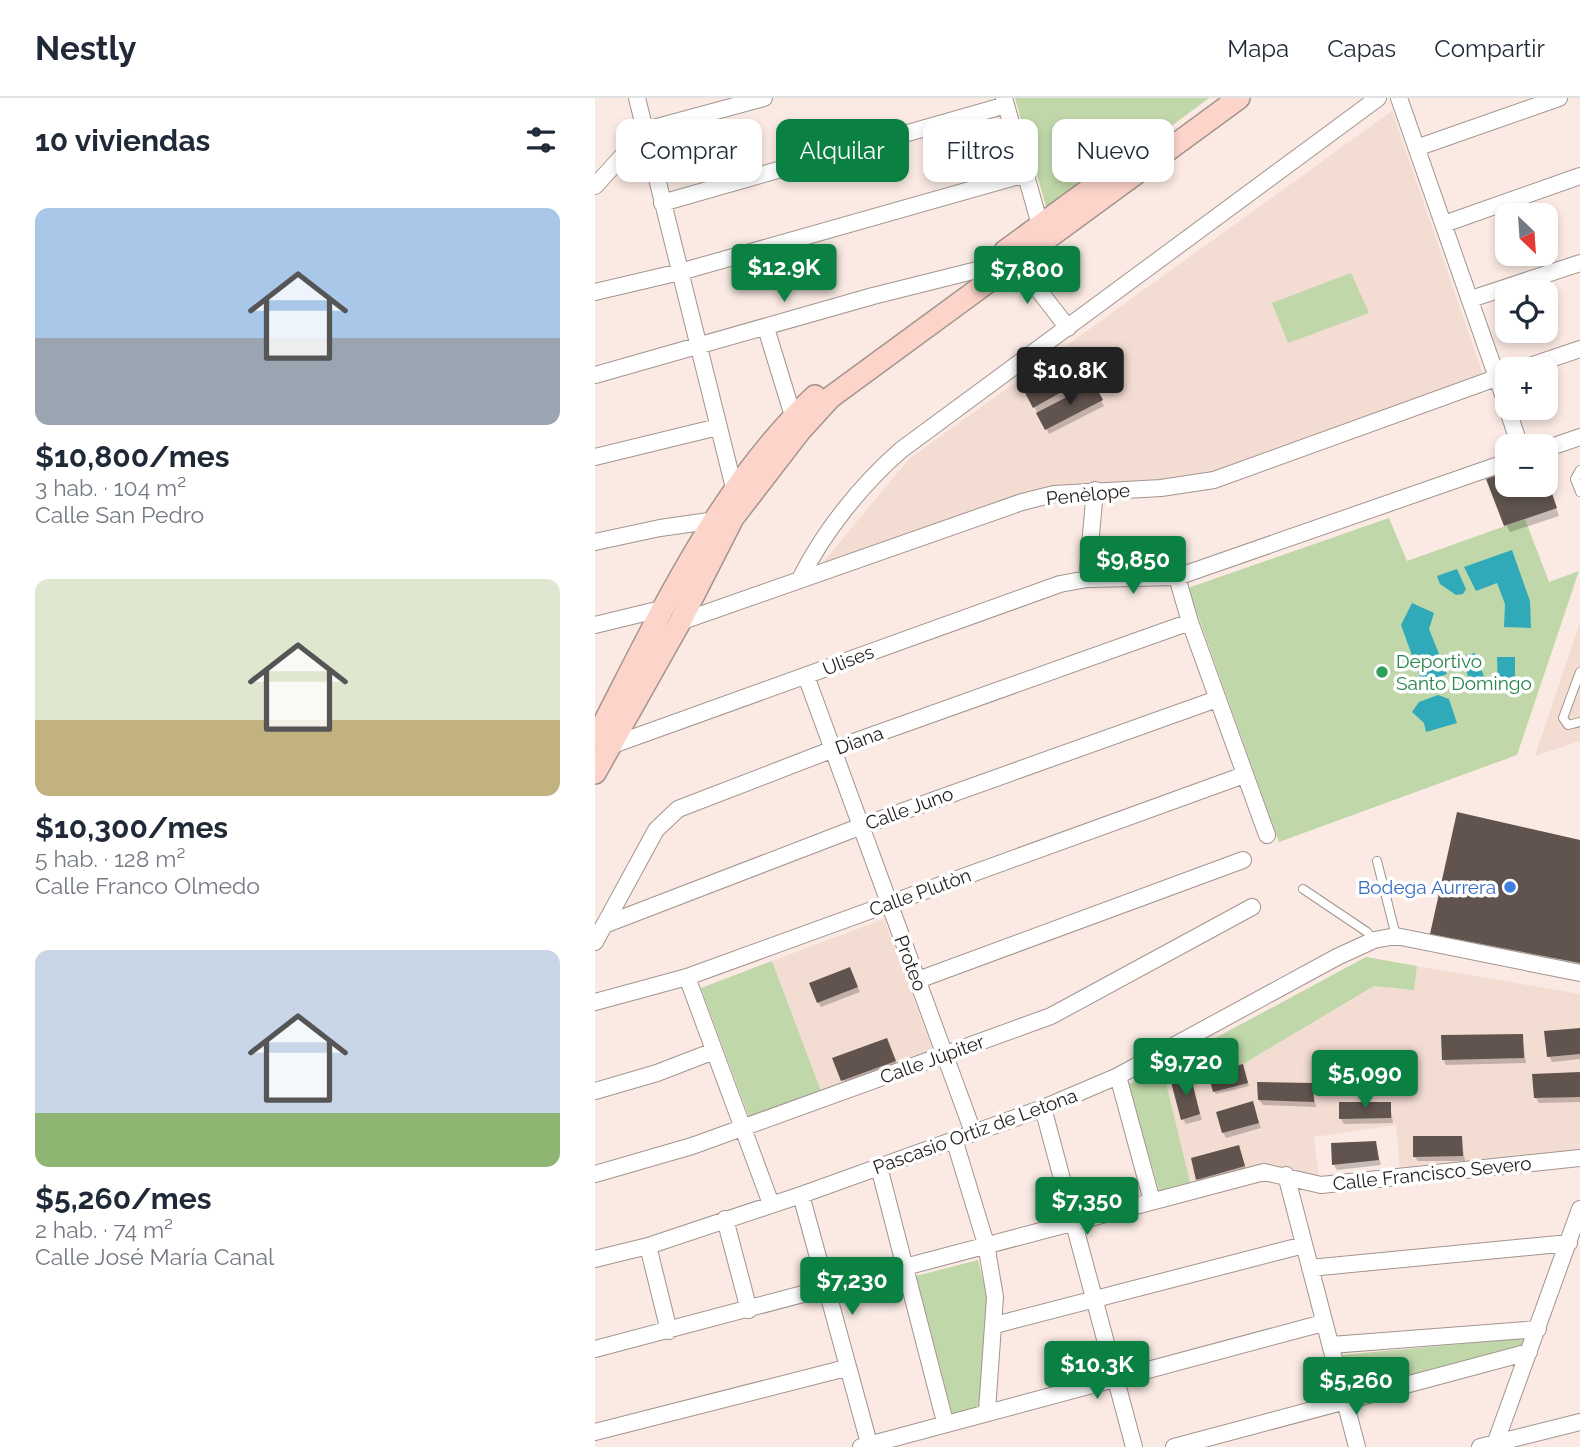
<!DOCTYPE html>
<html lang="es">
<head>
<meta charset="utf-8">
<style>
	:root { --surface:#fff; --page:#f2f2f3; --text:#1f2937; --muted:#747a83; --line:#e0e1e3; --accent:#0b8043 }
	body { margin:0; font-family:Raleway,sans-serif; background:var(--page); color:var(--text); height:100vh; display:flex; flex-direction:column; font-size:26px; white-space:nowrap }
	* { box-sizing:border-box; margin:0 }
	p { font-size:23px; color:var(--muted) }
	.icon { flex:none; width:38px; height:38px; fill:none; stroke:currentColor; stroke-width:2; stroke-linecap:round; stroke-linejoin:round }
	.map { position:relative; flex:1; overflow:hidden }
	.panel { display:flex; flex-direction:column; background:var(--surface); width:595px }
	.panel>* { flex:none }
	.banner { position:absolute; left:21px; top:21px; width:665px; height:63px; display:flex; gap:14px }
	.needle { width:46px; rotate:155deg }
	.fabs { position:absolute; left:900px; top:105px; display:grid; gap:14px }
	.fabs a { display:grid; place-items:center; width:63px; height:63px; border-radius:14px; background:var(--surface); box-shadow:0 4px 10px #0003; font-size:35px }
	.price { position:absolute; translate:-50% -60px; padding:0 16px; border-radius:7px; background:var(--accent); color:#fff; font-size:23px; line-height:46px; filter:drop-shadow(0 2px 4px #0008) }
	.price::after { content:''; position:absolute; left:50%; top:42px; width:21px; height:16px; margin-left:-10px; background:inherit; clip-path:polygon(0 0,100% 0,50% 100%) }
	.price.current { background:#222; color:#fff }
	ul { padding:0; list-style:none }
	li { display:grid; align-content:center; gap:14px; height:371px; padding:0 35px }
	li span { display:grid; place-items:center; height:217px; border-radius:14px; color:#555 }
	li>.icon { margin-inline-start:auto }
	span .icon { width:126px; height:126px; fill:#fffc; stroke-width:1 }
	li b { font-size:30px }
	h2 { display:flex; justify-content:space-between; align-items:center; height:84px; padding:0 35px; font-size:30px }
	.tag { padding:0 24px; border-radius:14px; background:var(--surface); box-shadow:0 4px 10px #0003; font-size:24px; line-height:63px }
	.tag.current { background:var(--accent); color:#fff }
	header { display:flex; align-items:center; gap:42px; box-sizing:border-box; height:98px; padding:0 35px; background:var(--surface); border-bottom:2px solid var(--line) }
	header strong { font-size:33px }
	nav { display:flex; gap:38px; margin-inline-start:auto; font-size:24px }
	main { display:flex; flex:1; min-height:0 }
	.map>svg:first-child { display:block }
	.built { fill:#f3dcd2 }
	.green { fill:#bfd7a9 }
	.water { fill:#30aab8 }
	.shadow { fill:#0003 }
	.building { fill:#61544e }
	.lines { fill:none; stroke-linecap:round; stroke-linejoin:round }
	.lane-casing { stroke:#a3948e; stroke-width:10 }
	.street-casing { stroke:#a3948e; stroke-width:18 }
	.secondary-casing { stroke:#a3948e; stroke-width:24 }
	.lane { stroke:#fff; stroke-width:8 }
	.street { stroke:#fff; stroke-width:16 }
	.secondary { stroke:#fdd4ca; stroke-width:21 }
	.leisure-dot { fill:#2e9e5b; stroke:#fff; stroke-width:2.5 }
	.shop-dot { fill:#3f7fe0; stroke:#fff; stroke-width:2.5 }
	.labels { text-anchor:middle; stroke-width:7; stroke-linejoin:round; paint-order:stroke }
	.street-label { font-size:19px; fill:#231e1b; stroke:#fff }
	.leisure-label { font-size:19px; fill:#27864d; stroke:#fff; text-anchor:start }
	.shop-label { font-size:19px; fill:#366cbe; stroke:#fff; text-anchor:end }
</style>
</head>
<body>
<header>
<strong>Nestly</strong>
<nav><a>Mapa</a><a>Capas</a><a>Compartir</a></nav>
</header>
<main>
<section class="panel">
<h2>10 viviendas<svg class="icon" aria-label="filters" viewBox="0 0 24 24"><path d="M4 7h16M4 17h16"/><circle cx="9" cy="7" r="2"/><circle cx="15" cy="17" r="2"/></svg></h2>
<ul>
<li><span style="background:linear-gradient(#a9c7e8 60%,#9aa5b1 0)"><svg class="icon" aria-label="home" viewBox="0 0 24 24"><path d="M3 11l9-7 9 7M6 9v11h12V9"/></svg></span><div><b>$10,800/mes</b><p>3 hab. · 104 m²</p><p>Calle San Pedro</p></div></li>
<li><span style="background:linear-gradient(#dfe7d0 65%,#c2b280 0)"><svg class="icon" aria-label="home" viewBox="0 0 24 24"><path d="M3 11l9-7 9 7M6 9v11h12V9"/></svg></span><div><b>$10,300/mes</b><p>5 hab. · 128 m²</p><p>Calle Franco Olmedo</p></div></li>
<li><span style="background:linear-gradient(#c9d6e8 75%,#8fb573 0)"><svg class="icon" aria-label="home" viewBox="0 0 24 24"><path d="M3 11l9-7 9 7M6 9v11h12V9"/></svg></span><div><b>$5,260/mes</b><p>2 hab. · 74 m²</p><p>Calle José María Canal</p></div></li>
</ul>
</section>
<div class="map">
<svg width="985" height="1349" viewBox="0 0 985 1349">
	<rect width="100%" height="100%" fill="#faeae3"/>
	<path class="built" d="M797 13 890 282 609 380 419 402 225 468 314 361Z
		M985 524V643L940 658Z
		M289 821 338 953 226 993 177 863Z
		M822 868 985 896V1054L805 1071 801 1027 719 1039 724 1081 676 1067 596 1088 571 985 648 966 779 888 818 891Z"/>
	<path class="green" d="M420 0H614L462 113 453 115Z
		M756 175 774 215 693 245 677 205Z
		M794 420 812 463 930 421 954 484 984 473 922 657 684 744 593 490Z
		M771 859 822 868 819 892 779 888 648 966 571 985 596 1088 565 1096 533 987Z
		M177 863 226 993 154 1019 106 890Z
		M383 1162 395 1211 385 1311 358 1319 321 1178Z
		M930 1240 926 1252 758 1294 747 1257Z"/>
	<path class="water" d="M917 452 935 503 936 530 909 529 910 506 902 485 881 493 869 469Z
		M862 471 871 491 868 496 861 497 845 486 842 478Z
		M817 505 839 515 834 531 852 576 827 585 806 527Z
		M880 555 893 589 879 594 866 559Z
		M920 559V588L903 589 902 559Z
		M843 597 854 601 862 625 831 634 829 625 817 614 824 604Z"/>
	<path class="shadow" d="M467 269 482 295 498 287 509 308 454 336 429 290Z
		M950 376 964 418 915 434 911 427 912 387H950Z
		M985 744V871L842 843 837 836Z
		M257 877 265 894 226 909 223 904Z
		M985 932V961L957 964 954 958Z
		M927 937 931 965 851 967 848 961Z
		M294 948 303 969 251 987 248 982Z
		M761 963 765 982 744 983 741 978Z
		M649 971 654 988 621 996 619 993Z
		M985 976V1004L944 1005 941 1000Z
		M595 981 607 1022 591 1026 588 1021Z
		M717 986 721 1009 668 1007 664 1002Z
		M657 1005 666 1030 631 1040 628 1034Z
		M795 1006 798 1025 749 1026 746 1021Z
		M866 1039 870 1063H823L819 1058Z
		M780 1044 786 1067 742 1072 739 1067Z
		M646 1055 652 1074 605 1087 598 1062Z"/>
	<path class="building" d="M468 266 479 287 438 310 427 289Z
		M499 285 508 302 450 332 441 315Z
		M912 374V387H950L951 378 962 410 909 428 891 381Z
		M862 714 985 742V865L835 836Z
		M255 869 263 889 222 905 214 885Z
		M985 930V956L952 959 949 933Z
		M928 936 929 960 847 962 846 937Z
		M292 940 301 963 246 983 237 960Z
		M762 961 763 977 739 978 738 962Z
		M648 966 653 985 618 994 613 975Z
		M985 974V999L939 1000 937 976Z
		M596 979 605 1016 586 1022 576 984Z
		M662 984 718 985 719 1004 663 1002Z
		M658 1003 664 1025 627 1035 621 1014Z
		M744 1004H796V1020L744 1021Z
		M818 1038H867L868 1058 818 1059Z
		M781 1043 784 1062 737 1067 736 1045Z
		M644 1047 650 1068 601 1082 596 1060Z"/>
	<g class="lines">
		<g class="lane-casing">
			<path id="lane" d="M985 372 980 381 985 394
				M985 574 968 620 973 627 985 624
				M782 763 801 838
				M708 791 772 834 779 842"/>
		</g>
		<g class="street-casing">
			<path id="street" d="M42 0 141 398
				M409 0 445 127
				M804 0 912 308
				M824 49 964 0
				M0 88 51 32 169 0
				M67 105 411 7
				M849 126 985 78
				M421 163 473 230
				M0 194 85 174 431 76
				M876 201 985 165
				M171 230 198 318
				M926 271 985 251
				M0 277 278 198 386 171
				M912 310 925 348
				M950 351 985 339
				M0 359 123 329
				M0 444 65 430 128 421
				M582 479 595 524 672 737
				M205 481C229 433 266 387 306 352L783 0
				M492 481 500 392
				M85 524 427 404 459 396 566 390 619 382 912 276
				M0 527 70 510
				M211 578 378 1034
				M15 648 465 486 492 481 582 479 912 364
				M9 827 264 729 622 601
				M0 844 61 732 83 711 236 652 595 524
				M92 879 176 1106
				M323 882 648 762
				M0 904 92 879 649 677
				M523 978 557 1103
				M0 993 62 975 119 953
				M448 1010 539 1349
				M359 1041 391 1146 400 1199 392 1313
				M284 1069 350 1324
				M0 1076 97 1048 456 918 657 809
				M691 1077 762 1349
				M206 1097 275 1349
				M130 1121 154 1212
				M53 1148 74 1233
				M0 1161 53 1148 206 1097 448 1010 523 978 742 859 779 842 801 838 985 875
				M715 1170 974 1145
				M400 1227 709 1147
				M736 1247 943 1231
				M0 1251 669 1074 726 1087 985 1060
				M0 1334 251 1270
				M266 1349 728 1225
				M579 1349 934 1254
				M885 1349 985 1324
				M899 1349 985 1111"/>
		</g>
		<g class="secondary-casing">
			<path id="secondary" d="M410 153 503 85
				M0 642C62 523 121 391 220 298
				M0 675 85 524 138 420 205 333 236 299 644 0"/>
		</g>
		<use href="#lane" class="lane"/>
		<use href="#street" class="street"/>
		<use href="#secondary" class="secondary"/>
	</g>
	<circle class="leisure-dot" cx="787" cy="574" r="7"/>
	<circle class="shop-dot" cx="915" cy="789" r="7"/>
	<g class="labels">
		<g class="street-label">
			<text transform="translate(493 396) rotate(-6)" y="7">Penèlope</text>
			<text transform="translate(253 562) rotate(-21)" y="7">Ulises</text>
			<text transform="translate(264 642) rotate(-20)" y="7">Diana</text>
			<text transform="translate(314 710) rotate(-20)" y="7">Calle Juno</text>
			<text transform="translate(325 794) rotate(-20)" y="7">Calle Plutòn</text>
			<text transform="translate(316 865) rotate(69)" y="7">Proteo</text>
			<text transform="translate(337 961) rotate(-20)" y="7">Calle Júpiter</text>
			<text transform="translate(380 1033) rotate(-20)" y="7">Pascasio Ortiz de Letona</text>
			<text transform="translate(837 1075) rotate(-6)" y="7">Calle Francisco Severo</text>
		</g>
		<g class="leisure-label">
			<text x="801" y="570">Deportivo<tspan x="801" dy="22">Santo Domingo</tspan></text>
		</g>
		<g class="shop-label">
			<text x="901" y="796">Bodega Aurrera</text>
		</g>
	</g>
</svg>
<div class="fabs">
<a><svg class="needle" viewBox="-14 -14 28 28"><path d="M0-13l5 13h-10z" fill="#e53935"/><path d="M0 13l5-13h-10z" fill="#747a83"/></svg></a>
<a><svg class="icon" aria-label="locate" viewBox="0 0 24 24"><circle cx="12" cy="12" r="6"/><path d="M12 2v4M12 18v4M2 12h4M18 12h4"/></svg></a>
<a>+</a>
<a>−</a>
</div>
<b class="price" style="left:189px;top:206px">$12.9K</b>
<b class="price" style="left:432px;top:208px">$7,800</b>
<b class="price current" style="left:475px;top:309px">$10.8K</b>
<b class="price" style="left:538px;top:498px">$9,850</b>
<b class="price" style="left:591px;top:1000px">$9,720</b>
<b class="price" style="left:770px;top:1012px">$5,090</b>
<b class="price" style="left:492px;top:1139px">$7,350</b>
<b class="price" style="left:257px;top:1219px">$7,230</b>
<b class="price" style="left:502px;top:1303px">$10.3K</b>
<b class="price" style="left:761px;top:1319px">$5,260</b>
<div class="banner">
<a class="tag">Comprar</a>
<a class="tag current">Alquilar</a>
<a class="tag">Filtros</a>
<a class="tag">Nuevo</a>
</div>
</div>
</main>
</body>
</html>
